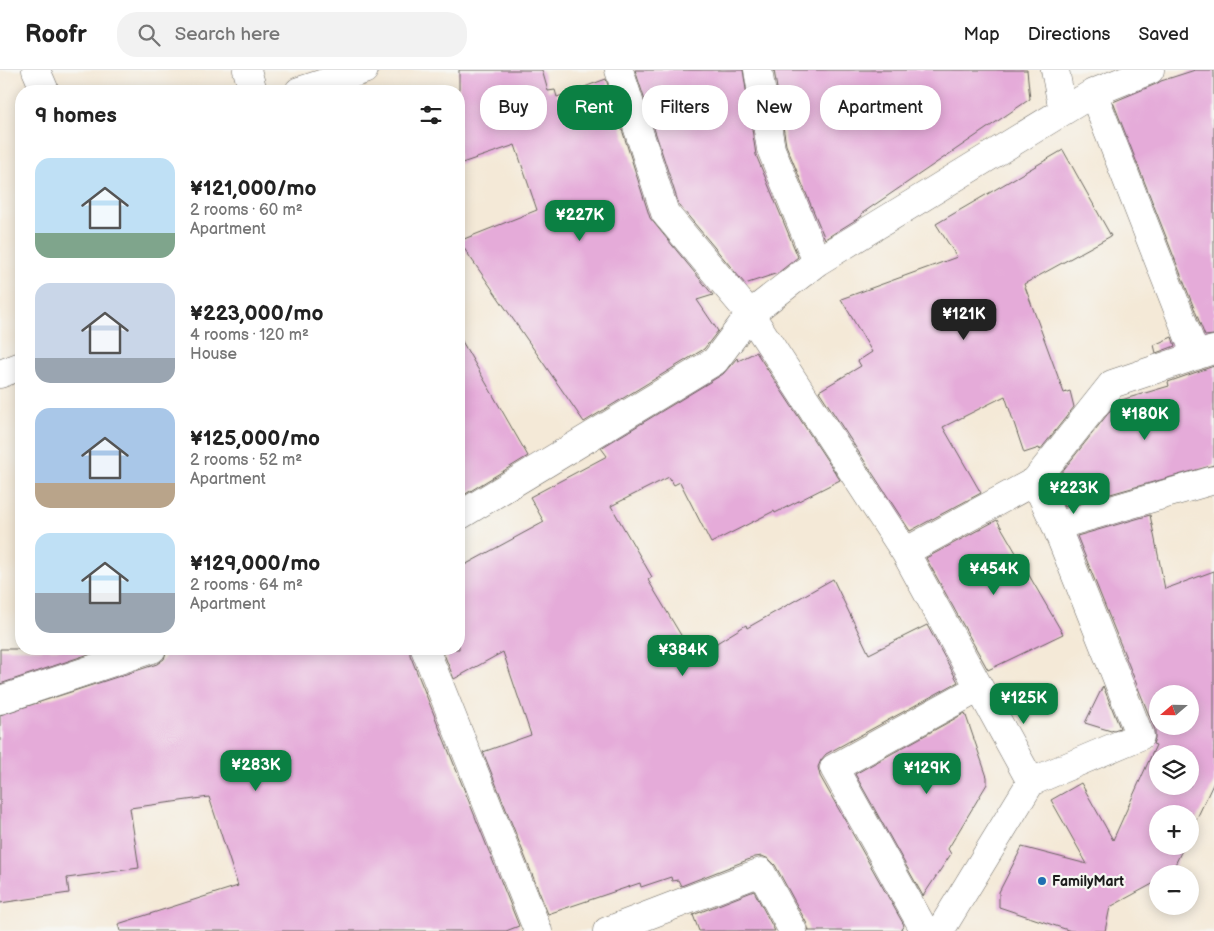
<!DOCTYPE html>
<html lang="en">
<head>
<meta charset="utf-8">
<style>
	:root { --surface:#fff; --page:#f2f2f2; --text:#222; --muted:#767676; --line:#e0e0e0; --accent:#0b8043 }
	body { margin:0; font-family:"Balsamiq Sans",sans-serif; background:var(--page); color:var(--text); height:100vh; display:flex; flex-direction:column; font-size:19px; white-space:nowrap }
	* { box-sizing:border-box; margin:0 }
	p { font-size:16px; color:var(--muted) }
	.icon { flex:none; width:28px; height:28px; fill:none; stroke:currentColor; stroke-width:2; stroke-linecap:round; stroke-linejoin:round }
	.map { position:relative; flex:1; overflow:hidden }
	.details { position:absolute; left:15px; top:15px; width:450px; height:570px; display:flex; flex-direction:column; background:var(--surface); border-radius:20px; box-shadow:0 2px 12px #0003 }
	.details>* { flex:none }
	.banner { position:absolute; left:480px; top:15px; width:475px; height:45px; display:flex; gap:10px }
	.needle { width:32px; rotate:250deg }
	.tools { position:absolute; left:1149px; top:615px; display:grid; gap:10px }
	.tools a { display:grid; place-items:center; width:50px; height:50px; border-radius:50%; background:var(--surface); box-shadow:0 2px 12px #0003; font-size:25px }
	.price { position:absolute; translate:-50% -42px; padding:0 11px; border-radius:10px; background:var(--accent); color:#fff; font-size:16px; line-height:32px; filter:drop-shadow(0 1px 2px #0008) }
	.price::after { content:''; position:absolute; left:50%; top:30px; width:15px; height:11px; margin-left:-8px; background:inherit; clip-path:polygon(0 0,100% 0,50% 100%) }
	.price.current { background:#222; color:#fff }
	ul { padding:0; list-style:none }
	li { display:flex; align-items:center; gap:15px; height:125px; padding:0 20px }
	li span { display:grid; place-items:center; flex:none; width:140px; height:100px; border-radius:15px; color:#555 }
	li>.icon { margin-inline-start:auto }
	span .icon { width:60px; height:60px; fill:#fffc; stroke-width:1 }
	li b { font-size:21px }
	h2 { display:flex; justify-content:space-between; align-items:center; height:60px; padding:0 20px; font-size:21px }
	.tag { padding:0 18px; border-radius:20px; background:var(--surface); box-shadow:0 2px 12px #0003; font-size:18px; line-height:45px }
	.tag.current { background:var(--accent); color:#fff }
	header { display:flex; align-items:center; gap:30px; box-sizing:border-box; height:70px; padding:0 25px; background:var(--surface); border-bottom:1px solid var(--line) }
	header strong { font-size:24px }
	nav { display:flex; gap:28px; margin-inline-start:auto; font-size:18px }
	.search { width:350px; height:45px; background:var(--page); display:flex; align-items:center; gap:12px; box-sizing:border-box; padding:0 18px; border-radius:20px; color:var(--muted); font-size:19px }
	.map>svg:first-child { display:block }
	.building { fill:#e5abd9; fill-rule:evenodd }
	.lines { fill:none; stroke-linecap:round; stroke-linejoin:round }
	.minor-casing { stroke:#68645d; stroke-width:29 }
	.minor { stroke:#fff; stroke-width:28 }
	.poi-dot { fill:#1f6fb2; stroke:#f6f6f2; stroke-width:2 }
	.labels { text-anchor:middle; stroke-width:4.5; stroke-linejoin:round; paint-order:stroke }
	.poi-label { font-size:14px; font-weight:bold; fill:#1c1c1c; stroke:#f6f6f2; text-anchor:start }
</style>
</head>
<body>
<header>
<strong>Roofr</strong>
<div class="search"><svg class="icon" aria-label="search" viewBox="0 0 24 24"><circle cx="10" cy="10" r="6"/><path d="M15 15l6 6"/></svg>Search here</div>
<nav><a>Map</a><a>Directions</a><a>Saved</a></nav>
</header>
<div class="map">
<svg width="1214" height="861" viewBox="0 0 1214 861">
	<rect width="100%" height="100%" fill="#f6f6f2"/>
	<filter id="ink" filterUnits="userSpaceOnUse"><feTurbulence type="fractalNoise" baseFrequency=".02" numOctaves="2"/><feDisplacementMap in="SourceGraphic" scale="10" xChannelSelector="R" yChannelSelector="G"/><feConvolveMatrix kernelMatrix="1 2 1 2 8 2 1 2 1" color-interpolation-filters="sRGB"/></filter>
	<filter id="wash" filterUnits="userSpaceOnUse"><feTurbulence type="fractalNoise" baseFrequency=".0096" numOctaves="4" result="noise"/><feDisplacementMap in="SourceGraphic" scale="20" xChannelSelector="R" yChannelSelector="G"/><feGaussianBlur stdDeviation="1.12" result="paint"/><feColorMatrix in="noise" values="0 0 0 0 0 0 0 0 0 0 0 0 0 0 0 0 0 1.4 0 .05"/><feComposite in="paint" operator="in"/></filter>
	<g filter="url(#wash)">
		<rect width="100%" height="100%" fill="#f4e9d7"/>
		<g id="blocks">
			<path class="building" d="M459 0H542L548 21 555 20 557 27 606 9 650 148 713 225 697 230 718 261 704 279 584 352 459 171 537 140 515 75 459 94Z
				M635 0H743L756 85 798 187 778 203 745 214 679 135Z
				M774 0H1027L1030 29 861 144 862 146 825 169 786 75Z
				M1195 0H1214V265L1205 266 1113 32 1156 14 1161 11Z
				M1063 80 1111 166 1024 214 1064 323 1070 321 1074 337 1040 380 1039 378 1024 383 1005 326 943 357 981 423 910 461 819 321 861 296 858 291 872 282 841 229 957 187 936 154Z
				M459 266 528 386 459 428Z
				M1172 267 1175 276 1156 283 1154 275Z
				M756 282 840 410 775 443 774 441 711 473 680 412 674 415 669 407 611 436 652 507 648 510 694 587 746 555 747 558 833 509 869 584 927 555 958 612 826 684 821 690 818 697 820 706 904 855 900 861H809L807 854 775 795 769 789 762 786 755 787 681 816 678 810 672 811 671 807 641 817 640 813 548 844 483 682 531 665 503 582 454 609 442 579H459V498L544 452 530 427 607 386 601 378 723 304 737 288 738 291Z
				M1214 296V395L1064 437 1053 413 1118 331 1169 316 1168 312Z
				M1150 445 1165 519 1214 501V712L1190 763V744H1158V776H1184L1171 803 1158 804V811L1110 837 1105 861H1071L999 837V822L1022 777 1087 794 1051 730 1081 713 1113 770 1156 675 1153 674 1155 668V660L1077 466ZM1158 624H1190V656H1158ZM1158 684H1190V716H1158Z
				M997 450 1063 564 988 600 926 488Z
				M0 579H104L0 614Z
				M167 579H410V585L519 856 506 861H120L118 854 238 816 209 727 130 738 139 798 67 808 69 823 0 833V645L157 594 164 589Z
				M1103 616 1120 658 1111 661 1085 653Z
				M965 643 987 707V714L948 779 951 784 923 826 855 704Z
				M754 821 775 861H699L693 845Z"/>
		</g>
	</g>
	<g filter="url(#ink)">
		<use href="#blocks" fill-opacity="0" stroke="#68645d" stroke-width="1"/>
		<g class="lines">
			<g class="minor-casing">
				<path id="minor" d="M36 0 45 21
					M247 0 253 21
					M619 0 665 143 750 244 905 482 1031 712
					M758 0 771 79 817 192
					M1055 0 1063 41
					M299 21 364 0
					M1093 23 1196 286
					M0 304 21 296
					M1035 411 1112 314 1213 280
					M459 446 715 291 750 244 817 192 1093 23 1150 0
					M1056 456 1214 410
					M905 482 1035 411 1056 456 1140 666 1031 712 940 861
					M425 579 538 861
					M0 630 152 579
					M607 861 761 802 793 861
					M925 861 834 698 979 618"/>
			</g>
			<use href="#minor" class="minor"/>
		</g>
	</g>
	<circle class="poi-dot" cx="1042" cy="811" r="5"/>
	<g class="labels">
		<g class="poi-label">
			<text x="1052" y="816">FamilyMart</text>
		</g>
	</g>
</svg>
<div class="tools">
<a><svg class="needle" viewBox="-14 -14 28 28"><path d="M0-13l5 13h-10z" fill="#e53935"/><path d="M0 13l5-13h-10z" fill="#767676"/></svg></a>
<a><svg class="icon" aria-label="layers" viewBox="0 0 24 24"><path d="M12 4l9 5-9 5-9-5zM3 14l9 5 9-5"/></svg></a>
<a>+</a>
<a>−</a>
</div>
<b class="price" style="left:580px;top:172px">¥227K</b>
<b class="price current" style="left:964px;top:271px">¥121K</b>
<b class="price" style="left:1145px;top:371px">¥180K</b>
<b class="price" style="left:1074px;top:445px">¥223K</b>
<b class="price" style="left:994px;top:526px">¥454K</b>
<b class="price" style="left:683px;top:607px">¥384K</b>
<b class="price" style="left:1024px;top:655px">¥125K</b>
<b class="price" style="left:256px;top:722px">¥283K</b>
<b class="price" style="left:927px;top:725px">¥129K</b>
<div class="banner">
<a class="tag">Buy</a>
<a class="tag current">Rent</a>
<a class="tag">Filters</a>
<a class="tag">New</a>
<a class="tag">Apartment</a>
</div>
<section class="details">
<h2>9 homes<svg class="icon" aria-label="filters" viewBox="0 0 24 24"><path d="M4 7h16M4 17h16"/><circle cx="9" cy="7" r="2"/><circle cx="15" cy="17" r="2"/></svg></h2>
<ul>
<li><span style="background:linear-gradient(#bfe0f5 75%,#7fa58c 0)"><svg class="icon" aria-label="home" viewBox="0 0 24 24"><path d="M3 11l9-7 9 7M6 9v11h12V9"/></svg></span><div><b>¥121,000/mo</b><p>2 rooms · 60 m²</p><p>Apartment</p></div></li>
<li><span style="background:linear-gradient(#c9d6e8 75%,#9aa5b1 0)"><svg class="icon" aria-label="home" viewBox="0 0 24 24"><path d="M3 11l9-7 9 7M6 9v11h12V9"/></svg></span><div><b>¥223,000/mo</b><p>4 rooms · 120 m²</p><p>House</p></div></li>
<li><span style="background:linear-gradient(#a9c7e8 75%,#b9a48a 0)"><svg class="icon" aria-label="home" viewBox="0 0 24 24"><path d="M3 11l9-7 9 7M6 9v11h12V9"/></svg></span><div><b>¥125,000/mo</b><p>2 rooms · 52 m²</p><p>Apartment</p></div></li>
<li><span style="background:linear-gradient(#bfe0f5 60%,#9aa5b1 0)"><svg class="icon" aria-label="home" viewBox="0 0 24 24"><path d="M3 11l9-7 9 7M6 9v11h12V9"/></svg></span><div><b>¥129,000/mo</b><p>2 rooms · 64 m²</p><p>Apartment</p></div></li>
</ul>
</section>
</div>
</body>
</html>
